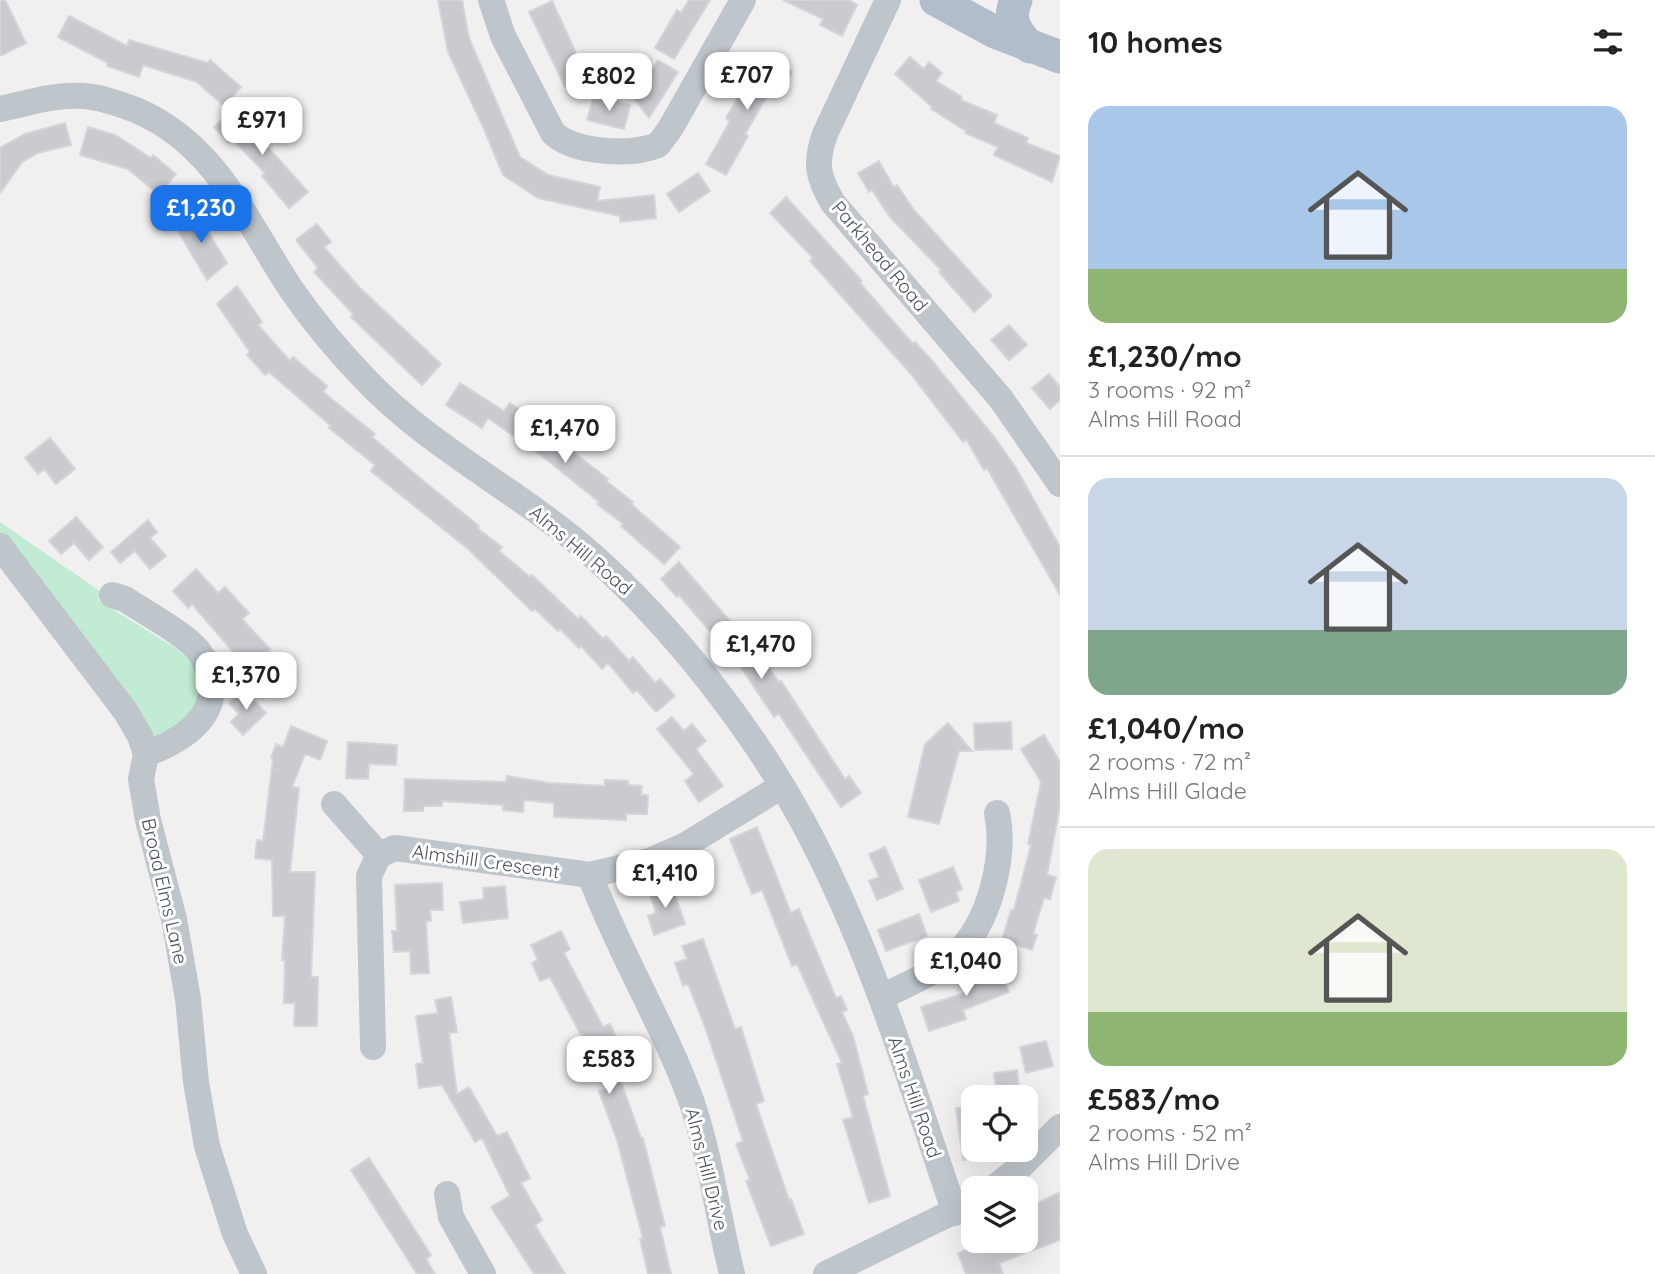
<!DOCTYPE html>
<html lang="en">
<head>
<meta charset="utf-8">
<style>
	:root { --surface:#fff; --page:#f6f6f6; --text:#222; --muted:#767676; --line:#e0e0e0; --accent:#1a73e8 }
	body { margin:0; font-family:Quicksand,sans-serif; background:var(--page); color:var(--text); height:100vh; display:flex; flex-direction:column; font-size:26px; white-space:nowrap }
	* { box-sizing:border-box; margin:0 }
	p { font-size:23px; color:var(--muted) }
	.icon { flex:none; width:38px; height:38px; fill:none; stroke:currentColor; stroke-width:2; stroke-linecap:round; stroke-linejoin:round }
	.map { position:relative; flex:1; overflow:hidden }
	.side { display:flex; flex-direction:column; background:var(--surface); width:595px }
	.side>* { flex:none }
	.tools { position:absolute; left:961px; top:1085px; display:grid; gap:14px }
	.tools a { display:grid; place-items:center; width:77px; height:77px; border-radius:14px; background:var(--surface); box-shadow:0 7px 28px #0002; font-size:35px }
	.price { position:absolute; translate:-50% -60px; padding:0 16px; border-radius:14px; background:#fff; color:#222; font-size:23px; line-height:46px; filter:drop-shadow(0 2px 4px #0008) }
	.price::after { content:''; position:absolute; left:50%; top:42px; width:21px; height:16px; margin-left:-10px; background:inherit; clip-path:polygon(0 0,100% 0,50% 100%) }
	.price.selected { background:var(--accent); color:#fff }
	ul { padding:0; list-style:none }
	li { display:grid; align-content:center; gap:14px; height:371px; padding:0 28px }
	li+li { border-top:2px solid var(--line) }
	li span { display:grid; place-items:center; height:217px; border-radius:21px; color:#555 }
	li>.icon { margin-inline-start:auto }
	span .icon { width:126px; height:126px; fill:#fffc; stroke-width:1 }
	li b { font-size:30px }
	h2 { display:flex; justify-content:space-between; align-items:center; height:84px; padding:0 28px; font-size:30px }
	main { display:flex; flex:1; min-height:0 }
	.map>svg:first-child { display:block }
	.green { fill:#c1ebd2 }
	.building { fill:#c9cbd1; stroke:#d3d5d9; stroke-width:2 }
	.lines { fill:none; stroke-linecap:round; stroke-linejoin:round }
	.minor { stroke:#bec6cc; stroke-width:26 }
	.major { stroke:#b1bdcb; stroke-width:33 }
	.labels { text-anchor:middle; stroke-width:6; stroke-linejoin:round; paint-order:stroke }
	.street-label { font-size:19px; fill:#48515a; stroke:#fff }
</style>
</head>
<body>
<main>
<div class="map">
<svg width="1060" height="1274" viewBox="0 0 1060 1274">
	<rect width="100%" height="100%" fill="#f1efef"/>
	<path class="green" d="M0 522 101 592 98 600 175 648 195 664 203 688 195 715 160 738 145 732 0 533Z"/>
	<path class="building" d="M0 0H5L26 43 0 56Z
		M438 0H462L469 38 520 157 548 175 600 187 597 201 654 195 656 218 620 222V216L538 198 503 175 484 129 448 52Z
		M689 0H710L674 59 655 48 677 10 681 13Z
		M783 0H848L857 5 842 36 820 25 823 19Z
		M552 1 587 77 565 87 529 12Z
		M69 16 127 46 129 40 208 63 210 60 241 87 224 106 197 82 143 65 139 77 107 66 108 63 58 37Z
		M762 56 792 72 783 89 774 84 745 134 748 136 726 175 706 164 730 121 726 118Z
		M910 57 924 69 929 62 942 73 936 81 962 97 961 100 997 115 994 123 1028 138 1026 143 1060 156 1052 182 994 155 998 147 965 133 966 131 931 109 932 107 895 74Z
		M658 60 678 72 649 118 634 98Z
		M594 96 630 105 624 129 587 120Z
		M235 108 268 143 266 145 308 192 289 208 262 176 265 173 232 139 229 142 214 127Z
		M65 123 71 145 38 153 22 162 0 193V148L25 134Z
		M88 127 115 135 151 158 153 155 176 174 158 194 128 169 80 155Z
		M879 161 894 188 897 185 914 210 992 296 974 312 939 272 941 270 890 217 872 190 869 192 858 173Z
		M698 173 710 191 679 212 667 194Z
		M786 197 862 281 860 283 913 344 915 342 929 357 995 438 1016 468 1060 547V595L987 468 984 470 966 439 963 442 911 374 810 261 813 258 770 213Z
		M195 211 227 263 207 280 174 224Z
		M317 224 331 242 324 247 359 287 441 364 422 385 351 317 353 314 314 272 318 268 296 240Z
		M237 286 262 322 258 325 290 361 293 357 327 386 323 392 375 434 372 437 420 478 479 526 477 528 502 547 499 551 530 577 532 575 578 619 581 616 603 639 606 636 629 661 633 657 655 683 660 679 675 696 656 712 637 690 633 693 608 663 602 669 581 646 579 648 560 629 558 631 535 609 532 611 468 549 371 471 375 465 329 428 331 426 269 372 265 375 247 355 250 352 217 304Z
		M1009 325 1027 345 1009 360 991 340Z
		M1049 374 1060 387V400L1050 409 1032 388Z
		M460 383 504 411 510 403 536 422 541 416 565 433 559 441 608 479 606 481 633 502 631 504 680 547 664 564 621 526 623 524 597 504 599 502 546 459 488 418 482 428 446 405Z
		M50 438 75 469 56 484 44 469 38 474 25 458Z
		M76 517 103 547 89 560 74 543 61 554 49 541Z
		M148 520 157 532 150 538 166 556 150 569 135 551 120 563 111 552Z
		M679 562 761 657 779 682 781 681 845 779 849 776 861 793 841 807 779 714 774 717 742 669 679 595 677 597 661 579Z
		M196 569 218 593 225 587 249 613 242 619 270 649 248 669 192 604 188 608 173 591Z
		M244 689 266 713 243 735 231 722 239 714 229 703Z
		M672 717 684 731 692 724 706 741 696 749 723 786 699 802 685 781 694 774 657 729Z
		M1011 722 1012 749 975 750 974 724Z
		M948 723 972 751H959L939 824 908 817 925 744Z
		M291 726 327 741 320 760 305 754 292 787 299 788 290 872H315L311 977H318L317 1026H294L295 1003H284L285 960H282L285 916H273L272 860 255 858 257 840 263 841 273 759 271 758 276 744 283 747Z
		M1044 735 1060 762V805L1047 875 1056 877 1050 899 1044 898 1033 934 1037 935 1032 950 1002 940 1011 910H1014L1031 845 1028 844 1041 782 1021 749Z
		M348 742 397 745 396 765 369 764 368 779 346 778Z
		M507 776 549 783 605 786V780L628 781V785L642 786 641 795H648L647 814H626V820L554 817V803L524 800 523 812 503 810 504 805 442 801V806H424L423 811H404L405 779 506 782Z
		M757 827 791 913 799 909 836 998 841 996 847 1010 842 1012 853 1036 868 1094 863 1096 890 1196 869 1203 843 1120 853 1117 837 1064 842 1063 797 964 792 966 762 890 752 894 730 839Z
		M885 847 903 889 877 900 869 881 879 877 869 854Z
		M953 867 962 889 956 892 959 901 931 912 919 880Z
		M442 883 443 910H430L431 921H426L429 973 411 974 410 951 394 952 392 931H397L395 885Z
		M671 883 685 924 654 935 648 916 656 913 649 891Z
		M505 886 508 918 463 923 460 902 484 899 483 888Z
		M919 914 927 936 886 951 878 930Z
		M561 931 570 949 564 953 603 1027 610 1024 618 1041 608 1045 641 1138H643L665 1226 660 1227 671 1274H648L640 1239 643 1238 617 1140 599 1091 607 1089 583 1034 581 1035 550 977 540 981 532 963 538 960 531 945Z
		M703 939 735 1029 741 1027 764 1101 756 1104 789 1200 791 1199 804 1234 771 1246 746 1181 750 1180 736 1144 743 1141 705 1027 688 984 683 986 675 963 687 959 682 946Z
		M998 963 1009 992 963 1010 966 1019 929 1031 921 1007 968 992 962 978Z
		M451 997 457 1032 449 1033 457 1094 469 1087 497 1136 507 1132 530 1178 521 1183 542 1220 535 1225 565 1274H534L491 1207 510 1196 482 1138 475 1142 442 1085 419 1088 416 1064 423 1063 416 1016 438 1013 435 1000Z
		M1046 1041 1053 1066 1026 1073 1020 1047Z
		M1017 1070 1020 1097H997L994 1073Z
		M973 1106V1159L963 1160 956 1108Z
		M369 1158 431 1255 426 1259 435 1274H417L351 1170Z
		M1060 1192V1240L999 1263 1003 1274H966L958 1253 991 1241H1026V1209Z"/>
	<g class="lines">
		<path class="minor" d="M491 0 503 36 553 133C574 153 632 156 658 145L670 129 743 0
			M888 0 825 134C815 163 817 176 833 203L1001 399 1060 484
			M0 109C29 103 54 94 84 96 101 97 120 104 136 110 216 144 246 221 291 289 313 321 338 351 365 379 431 449 520 491 592 555 672 626 752 728 803 822 870 946 910 1081 955 1213
			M0 546 126 712 140 736 146 754 141 779 148 820 174 919 188 999 196 1082 207 1146 235 1234 254 1274
			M112 595 125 599C147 614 174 627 193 645 201 652 206 663 209 673 222 717 181 741 146 754
			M334 804 379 855
			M590 875C619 953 664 1025 692 1103 711 1159 718 1217 732 1274
			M882 997C907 984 936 973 956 954 990 923 1006 856 997 813
			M373 1047 369 876 379 855 395 848 590 875 649 861 684 846 782 786
			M994 1188 1019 1168 1060 1127
			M447 1194 451 1217 483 1274
			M826 1274 973 1202"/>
		<path class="major" d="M936 0 995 32 1060 57
			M1016 0C1007 20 1016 32 1030 47"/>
	</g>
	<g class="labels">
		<g class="street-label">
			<text transform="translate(880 256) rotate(50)" y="7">Parkhead Road</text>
			<text transform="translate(581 550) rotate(40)" y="7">Alms Hill Road</text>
			<text transform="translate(486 861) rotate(8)" y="7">Almshill Crescent</text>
			<text transform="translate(165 891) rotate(77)" y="7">Broad Elms Lane</text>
			<text transform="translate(915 1097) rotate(71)" y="7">Alms Hill Road</text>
			<text transform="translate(707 1169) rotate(76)" y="7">Alms Hill Drive</text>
		</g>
	</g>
</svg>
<div class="tools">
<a><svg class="icon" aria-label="locate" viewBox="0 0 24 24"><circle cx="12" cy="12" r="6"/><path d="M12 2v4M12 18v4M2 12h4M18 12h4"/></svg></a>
<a><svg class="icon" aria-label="layers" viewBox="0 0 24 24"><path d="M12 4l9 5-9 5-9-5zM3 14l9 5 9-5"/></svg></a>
</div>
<b class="price" style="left:747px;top:112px">£707</b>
<b class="price" style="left:609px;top:113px">£802</b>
<b class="price" style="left:262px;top:157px">£971</b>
<b class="price selected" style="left:201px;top:245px">£1,230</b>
<b class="price" style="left:565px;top:465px">£1,470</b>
<b class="price" style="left:761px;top:681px">£1,470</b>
<b class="price" style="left:246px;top:712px">£1,370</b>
<b class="price" style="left:665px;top:910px">£1,410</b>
<b class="price" style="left:966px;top:998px">£1,040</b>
<b class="price" style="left:609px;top:1096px">£583</b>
</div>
<section class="side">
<h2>10 homes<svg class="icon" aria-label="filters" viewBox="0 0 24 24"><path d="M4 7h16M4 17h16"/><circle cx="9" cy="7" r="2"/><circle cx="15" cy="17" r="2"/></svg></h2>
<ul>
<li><span style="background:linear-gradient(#a9c7e8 75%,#8fb573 0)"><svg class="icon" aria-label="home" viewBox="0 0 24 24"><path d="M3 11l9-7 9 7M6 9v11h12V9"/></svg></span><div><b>£1,230/mo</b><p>3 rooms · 92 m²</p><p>Alms Hill Road</p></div></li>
<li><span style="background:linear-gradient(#c9d6e8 70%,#7fa58c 0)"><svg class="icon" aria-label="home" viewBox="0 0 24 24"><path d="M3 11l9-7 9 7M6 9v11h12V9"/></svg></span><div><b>£1,040/mo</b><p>2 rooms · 72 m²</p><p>Alms Hill Glade</p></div></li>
<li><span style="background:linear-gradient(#dfe7d0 75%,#8fb573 0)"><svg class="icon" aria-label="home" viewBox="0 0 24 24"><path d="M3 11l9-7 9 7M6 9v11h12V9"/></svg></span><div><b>£583/mo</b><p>2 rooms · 52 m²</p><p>Alms Hill Drive</p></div></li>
</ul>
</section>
</main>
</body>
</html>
